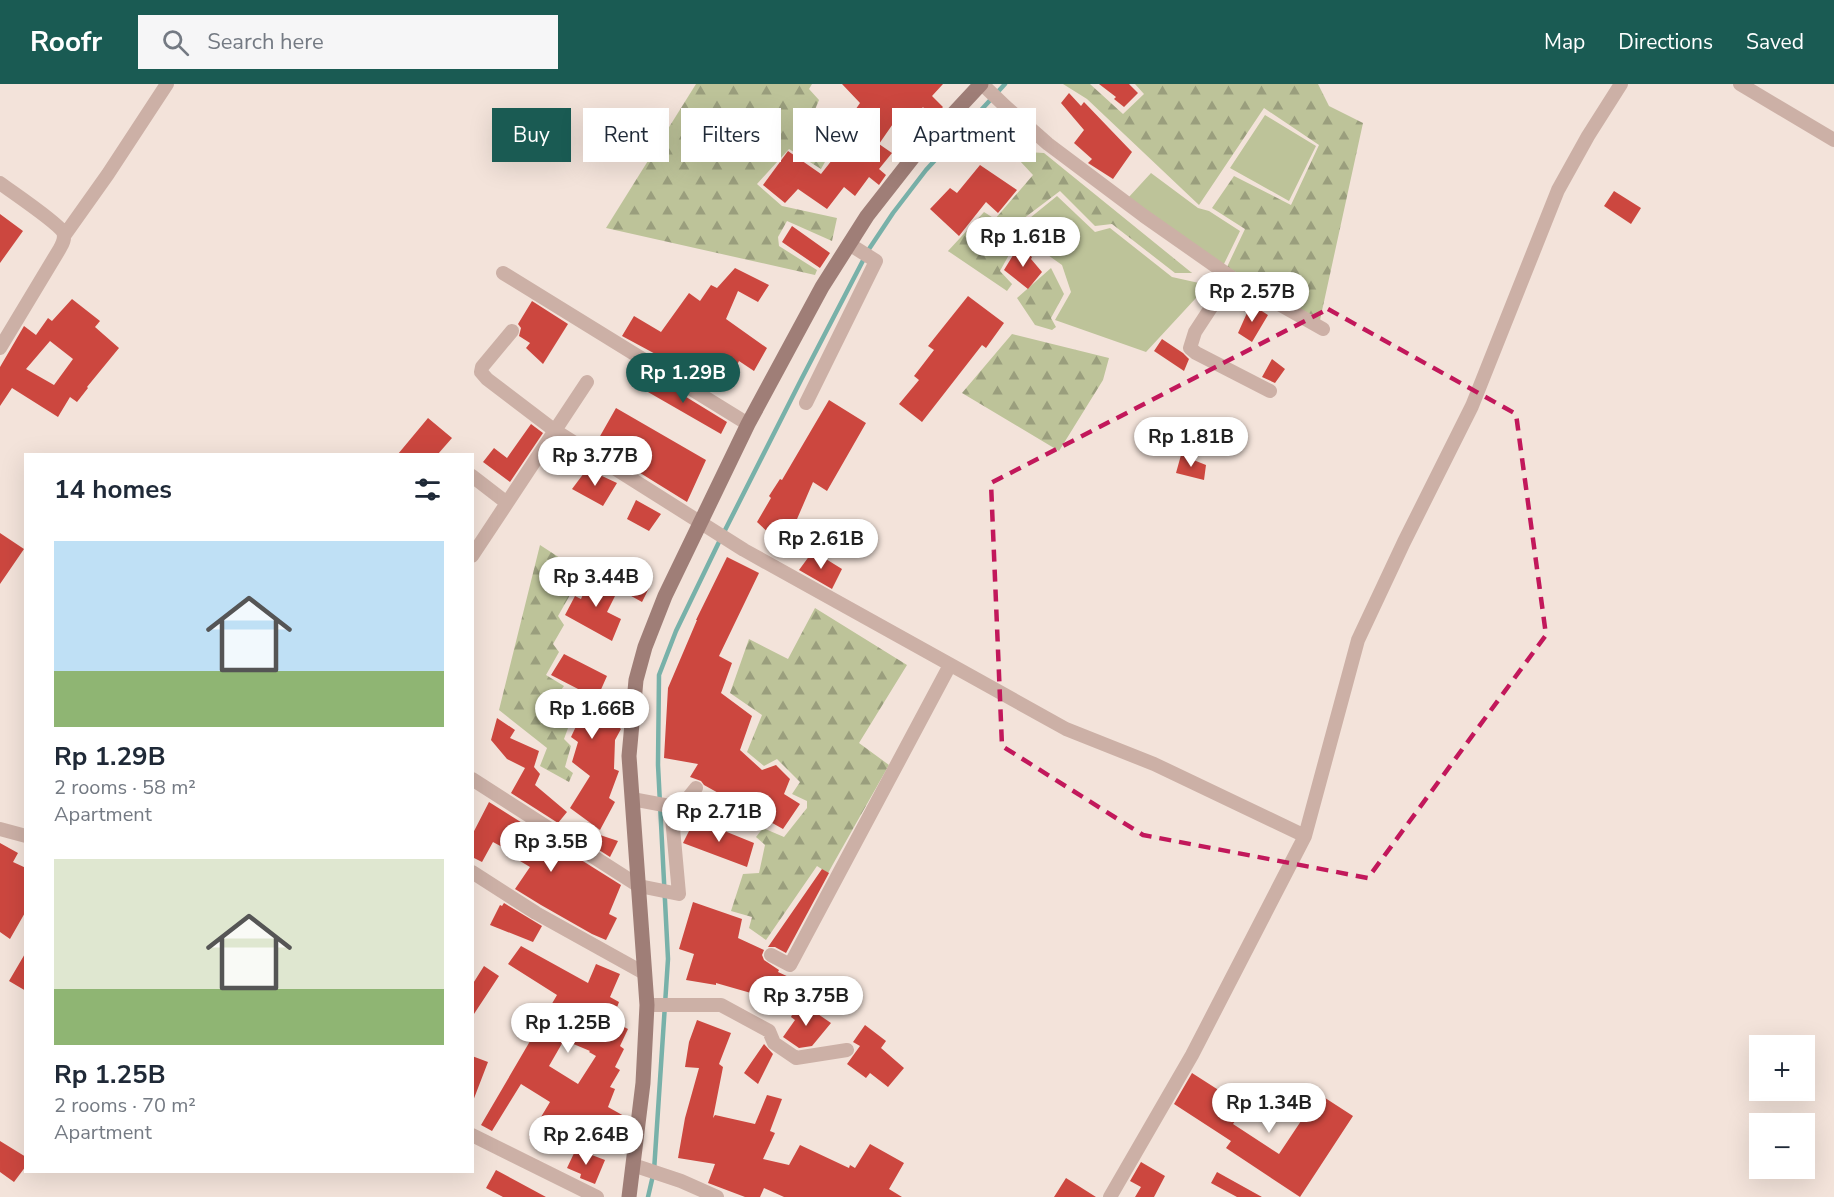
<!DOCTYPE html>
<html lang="en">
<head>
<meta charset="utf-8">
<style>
	:root { --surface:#fff; --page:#f6f6f7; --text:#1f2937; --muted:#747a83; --accent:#1a5b53 }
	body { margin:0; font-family:"Nunito Sans",sans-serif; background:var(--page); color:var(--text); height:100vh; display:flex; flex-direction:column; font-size:22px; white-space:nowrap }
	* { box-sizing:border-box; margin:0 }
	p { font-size:20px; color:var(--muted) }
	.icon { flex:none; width:33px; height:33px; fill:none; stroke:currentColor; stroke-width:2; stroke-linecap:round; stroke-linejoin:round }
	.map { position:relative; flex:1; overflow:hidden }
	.sheet { position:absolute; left:24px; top:369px; width:450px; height:720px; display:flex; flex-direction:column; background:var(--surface); border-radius:0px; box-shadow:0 6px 24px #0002 }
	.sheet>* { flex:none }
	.guide { position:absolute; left:492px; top:24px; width:570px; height:54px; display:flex; gap:12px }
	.tools { position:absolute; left:1749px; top:951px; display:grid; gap:12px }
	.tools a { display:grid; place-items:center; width:66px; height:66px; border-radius:0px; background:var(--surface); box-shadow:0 6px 24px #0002; font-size:30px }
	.price { position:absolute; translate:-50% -51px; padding:0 14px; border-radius:21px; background:#fff; color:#222; font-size:20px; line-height:39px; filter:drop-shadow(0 2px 3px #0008) }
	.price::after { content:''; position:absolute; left:50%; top:36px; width:18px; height:14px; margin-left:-9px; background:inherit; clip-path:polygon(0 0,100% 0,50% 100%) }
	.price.on { background:var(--accent); color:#fff }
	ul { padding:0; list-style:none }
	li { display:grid; align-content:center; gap:12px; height:318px; padding:0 30px }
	li span { display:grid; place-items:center; height:186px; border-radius:0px; color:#555 }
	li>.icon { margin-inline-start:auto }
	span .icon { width:108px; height:108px; fill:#fffc; stroke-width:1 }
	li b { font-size:26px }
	h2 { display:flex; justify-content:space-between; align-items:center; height:72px; padding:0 30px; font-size:26px }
	.tag { padding:0 21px; border-radius:0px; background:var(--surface); box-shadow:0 6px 24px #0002; font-size:21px; line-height:54px }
	.tag.on { background:var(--accent); color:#fff }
	header { display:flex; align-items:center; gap:36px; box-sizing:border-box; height:84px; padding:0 30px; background:var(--accent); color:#fff }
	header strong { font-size:28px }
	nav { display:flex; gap:33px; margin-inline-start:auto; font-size:21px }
	.search { width:420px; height:54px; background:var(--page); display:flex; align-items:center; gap:15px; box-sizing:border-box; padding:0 21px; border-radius:0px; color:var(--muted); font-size:22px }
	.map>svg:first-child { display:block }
	.green { fill:#bdc399 }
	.forest { fill:url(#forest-firs) }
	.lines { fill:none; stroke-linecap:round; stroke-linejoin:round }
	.stream { stroke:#78b1a9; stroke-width:4.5 }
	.building { fill:#cc473f; fill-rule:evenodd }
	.street { stroke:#ccb0a6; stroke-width:14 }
	.secondary { stroke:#9f7e77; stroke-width:15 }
	.marked { fill:none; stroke:#c2185b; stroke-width:4.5; stroke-dasharray:12 8; stroke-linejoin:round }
</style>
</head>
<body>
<header>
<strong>Roofr</strong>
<div class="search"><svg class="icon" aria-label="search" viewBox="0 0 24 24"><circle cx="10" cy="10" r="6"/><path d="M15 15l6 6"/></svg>Search here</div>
<nav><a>Map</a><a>Directions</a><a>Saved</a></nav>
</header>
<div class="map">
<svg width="1834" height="1113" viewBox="0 0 1834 1113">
	<defs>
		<pattern id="forest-firs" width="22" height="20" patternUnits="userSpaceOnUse" patternTransform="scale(1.5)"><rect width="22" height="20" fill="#bdc399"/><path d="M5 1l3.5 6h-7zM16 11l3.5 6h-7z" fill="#9a9e7d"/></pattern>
	</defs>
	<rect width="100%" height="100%" fill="#f3e3da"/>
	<path class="green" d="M1265 31 1316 62 1289 117 1230 84Z
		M1151 89 1198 124 1209 127 1240 147 1223 182 1128 114Z
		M1057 112 1095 148 1110 144 1172 193 1208 201 1146 268 1055 236 1071 208 1062 181 1014 147Z"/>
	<path class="forest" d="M696 0H812L809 5 819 16 811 35 838 55 821 85 789 65 757 100 782 122 837 134 832 157 787 137 778 153 779 162 817 186 815 191 606 144Z
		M1063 0H1090L1123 30 1144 10 1135 0H1318L1329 22 1363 39 1320 236 1227 183 1245 145 1212 124 1234 92 1291 121 1319 61 1264 24 1199 121 1087 15Z
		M994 44 1027 68 1044 69 1192 189H1175L1112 140 1095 142 1060 107 1011 144 1015 160 1000 187 1012 200 1007 207 948 167 984 128 995 135 1033 91 1006 62 986 77 971 73Z
		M1051 184 1064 210 1051 234 1056 243 1052 246 1035 241 1017 214Z
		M1012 250 1109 274 1103 296 1059 367 962 309Z
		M540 461 560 474 552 489 578 506 570 511 558 532 564 541 553 560 559 568 546 591 564 602 548 623 571 636 564 655 571 662 565 683 573 689 569 698 540 682 547 664 499 626Z
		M815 524 907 581 859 659 889 681 828 789 817 782 766 856 749 844 752 833 731 827 743 790 759 789 765 761 756 753 763 744 784 753 807 724V717L792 710 800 698 777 675 764 682 747 668 762 631 730 609 749 555 788 575Z"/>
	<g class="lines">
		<path class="stream" d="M648 1113 654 1087 668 875 658 681 659 591 676 547 719 458 802 294 869 165 893 129 926 86 1005 0"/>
	</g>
	<path class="building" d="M842 0H943L932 12 943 23 932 35 923 23 908 43 897 34 879 60 892 69 879 85 886 91 879 101 869 93 855 112 844 103 827 125 798 105 785 119 763 101 788 67 821 90 836 71 832 67 854 34 851 32 860 19Z
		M1099 0H1129L1138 9 1124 23 1114 15 1116 13Z
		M1069 9 1081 22 1084 18 1132 68 1113 95 1088 79 1092 75 1074 59 1084 46 1061 19Z
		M980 81 1017 106 998 129 986 118 959 152 930 125 950 104 957 109Z
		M1614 107 1641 124 1631 140 1604 122Z
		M0 130 23 147 0 179Z
		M792 142 830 169 820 184 782 158Z
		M1018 163 1032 173 1031 175 1042 188 1028 205 1004 186Z
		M735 184 769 201 758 218 738 207 726 235 767 264 754 287 739 277 724 307 622 252 634 232 661 248 689 209 700 217 711 201 717 204Z
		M968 212 1004 239 986 264 982 261 922 338 899 320 919 296 914 292 934 266 928 262Z
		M72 215 100 237 95 243 119 264 87 303 88 304 77 318 70 313 58 333 12 304 0 322V283L24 242 36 251 48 234 52 237ZM50 257 73 275 54 301 26 285Z
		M532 217 568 240 543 280 526 264 530 259 519 252 521 244 518 240Z
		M1251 220 1268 231 1252 258 1238 249Z
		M1162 255 1183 269 1189 275 1184 287 1154 267Z
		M1272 275 1285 285 1275 299 1262 293Z
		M647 289 727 338 721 350 641 304Z
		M829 316 866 339 827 407 813 398 794 442 799 445 786 465 757 438 771 414 769 412 780 395 782 396Z
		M616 324 706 376 687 418 595 361Z
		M428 334 452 354 438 370H398Z
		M531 340 543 349 510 398 483 378 494 364 507 374Z
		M1181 371 1206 381 1204 396 1176 389Z
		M587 385 617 399 603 422 572 405Z
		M636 416 661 430 649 447 627 435Z
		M0 449 24 465 0 500Z
		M813 467 842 485 832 505 799 486Z
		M727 473 759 489 719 572 732 579 721 609 752 632 740 666 762 686 776 681 790 695 784 710 800 720 783 745 704 701 701 697 690 693 698 680 664 674 668 604 697 536H696Z
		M592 489 619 504 607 528 621 535 612 557 565 531 575 512 581 515Z
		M632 493 649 504 642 518 624 508Z
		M564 570 607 592 595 619 619 627 614 639 621 645 615 656 614 685 619 687 609 714 615 718 600 746 570 724 590 692 572 678 578 658 571 653 579 636 569 629 580 606 551 591Z
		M497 634 515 646 510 654 539 667 534 683 540 690 535 701 567 728 558 739 511 709 525 684 507 675 491 656Z
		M489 718 621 801 609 830 617 834 606 856 592 850 541 821 515 805 530 783 515 774 517 771 493 758 482 778 472 773V751Z
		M695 735 754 759 747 783 683 759Z
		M594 749 618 757 610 773 585 757Z
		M0 759 18 769 13 778 26 784V827L10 855 0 848Z
		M822 785 829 789 786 869 775 863H768Z
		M693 818 742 835 738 854 764 866 762 871 764 876 779 886 778 888 791 894 786 919 716 899V901L686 896 694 870 679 865Z
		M504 819 542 842 533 858 490 841 500 821 502 822Z
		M521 862 588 899 596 880 620 890 610 913 619 918 612 937 628 945 620 962 624 965 615 983 620 986 610 1003 615 1005 608 1023 624 1032 616 1047 590 1034 572 1068 552 1057 548 1064 529 1053 550 1018 521 1000 492 1047 481 1041 557 911 508 880ZM564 956 590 967 589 968 596 972 578 1000 549 982Z
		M26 868V907L9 897Z
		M484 882 499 892 472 933V901Z
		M799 917 831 939 812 962 799 964 783 953 795 936 791 933Z
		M697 936 731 949 719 980 723 983 713 1034 715 1031 755 1040 767 1011 782 1015 770 1047 775 1049 763 1075 789 1081 800 1061 849 1084 850 1081 855 1084 870 1060 904 1079 889 1105 902 1113H784L764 1104 760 1113H745L708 1099 715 1080 678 1074 685 1034 699 984 685 983 689 958Z
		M865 941 886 957 881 964 904 984 888 1003 870 989 866 994 847 980 860 962 853 958Z
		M764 960 773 970 758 1000 744 989Z
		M472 972 488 978 473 1017H472Z
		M1192 989 1245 1023 1233 1040 1279 1070 1319 1010 1353 1032 1300 1113 1226 1064 1231 1057 1174 1020Z
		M0 1057 26 1073V1082L14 1098 0 1088Z
		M576 1065 605 1076 595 1100 580 1094 581 1090 567 1084Z
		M1141 1078 1165 1092 1154 1113H1135L1141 1103 1130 1097Z
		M496 1086 546 1113H503L486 1104Z
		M1217 1088 1262 1113H1237L1211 1099Z
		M1066 1094 1096 1113H1054Z"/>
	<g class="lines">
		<path class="street" d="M982 0 1006 23 1048 60 1144 132 1231 193 1323 245
			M1740 0 1834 56
			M0 99C12 108 57 138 63 148 66 155 62 161 59 166L0 264
			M64 152 108 90 167 0
			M503 189 748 340
			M1231 193 1195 248 1190 264 1196 269 1270 307
			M512 247 482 283 481 288 487 295 554 346 744 466 1066 645 1154 680 1305 752
			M806 319 876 177 849 160
			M472 392 507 419
			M472 472 587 298
			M472 695 639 802 679 810 671 722
			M632 715 680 724 696 704
			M0 745 26 752
			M472 788 536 829 644 889
			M771 871 790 881 950 581
			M647 921H721L769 947 774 959 796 974 847 966
			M472 1051 597 1113
			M633 1081 681 1097 717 1113
			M1110 1113 1192 971 1305 752 1358 556 1404 458 1472 322 1558 106 1588 52 1621 0"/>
		<path class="secondary" d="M629 1113 643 999 647 921 629 672 636 596 645 563 665 512 748 340 822 203 867 132 914 72 981 0"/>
	</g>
	<path class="marked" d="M1328 225 1516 330 1546 551 1368 794 1143 751 1002 662 991 399Z"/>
</svg>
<div class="tools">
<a>+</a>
<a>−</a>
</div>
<b class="price" style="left:1023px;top:184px">Rp 1.61B</b>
<b class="price" style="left:1252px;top:239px">Rp 2.57B</b>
<b class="price on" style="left:683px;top:320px">Rp 1.29B</b>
<b class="price" style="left:1191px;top:384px">Rp 1.81B</b>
<b class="price" style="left:595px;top:403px">Rp 3.77B</b>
<b class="price" style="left:821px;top:486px">Rp 2.61B</b>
<b class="price" style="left:596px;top:524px">Rp 3.44B</b>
<b class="price" style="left:592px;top:656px">Rp 1.66B</b>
<b class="price" style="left:719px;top:759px">Rp 2.71B</b>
<b class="price" style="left:551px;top:789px">Rp 3.5B</b>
<b class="price" style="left:806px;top:943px">Rp 3.75B</b>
<b class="price" style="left:568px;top:970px">Rp 1.25B</b>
<b class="price" style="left:1269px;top:1050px">Rp 1.34B</b>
<b class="price" style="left:586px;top:1082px">Rp 2.64B</b>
<div class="guide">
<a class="tag on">Buy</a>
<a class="tag">Rent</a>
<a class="tag">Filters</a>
<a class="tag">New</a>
<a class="tag">Apartment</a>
</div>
<section class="sheet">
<h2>14 homes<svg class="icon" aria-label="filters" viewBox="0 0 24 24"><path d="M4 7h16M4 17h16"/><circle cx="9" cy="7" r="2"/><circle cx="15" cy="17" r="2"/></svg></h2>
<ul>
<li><span style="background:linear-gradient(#bfe0f5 70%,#8fb573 0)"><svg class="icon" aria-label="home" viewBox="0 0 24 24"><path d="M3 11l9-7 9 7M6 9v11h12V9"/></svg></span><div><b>Rp 1.29B</b><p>2 rooms · 58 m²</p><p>Apartment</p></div></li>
<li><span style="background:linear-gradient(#dfe7d0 70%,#8fb573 0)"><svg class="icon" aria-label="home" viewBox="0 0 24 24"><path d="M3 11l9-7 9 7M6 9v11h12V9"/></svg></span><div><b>Rp 1.25B</b><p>2 rooms · 70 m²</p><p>Apartment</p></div></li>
</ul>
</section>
</div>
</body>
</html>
